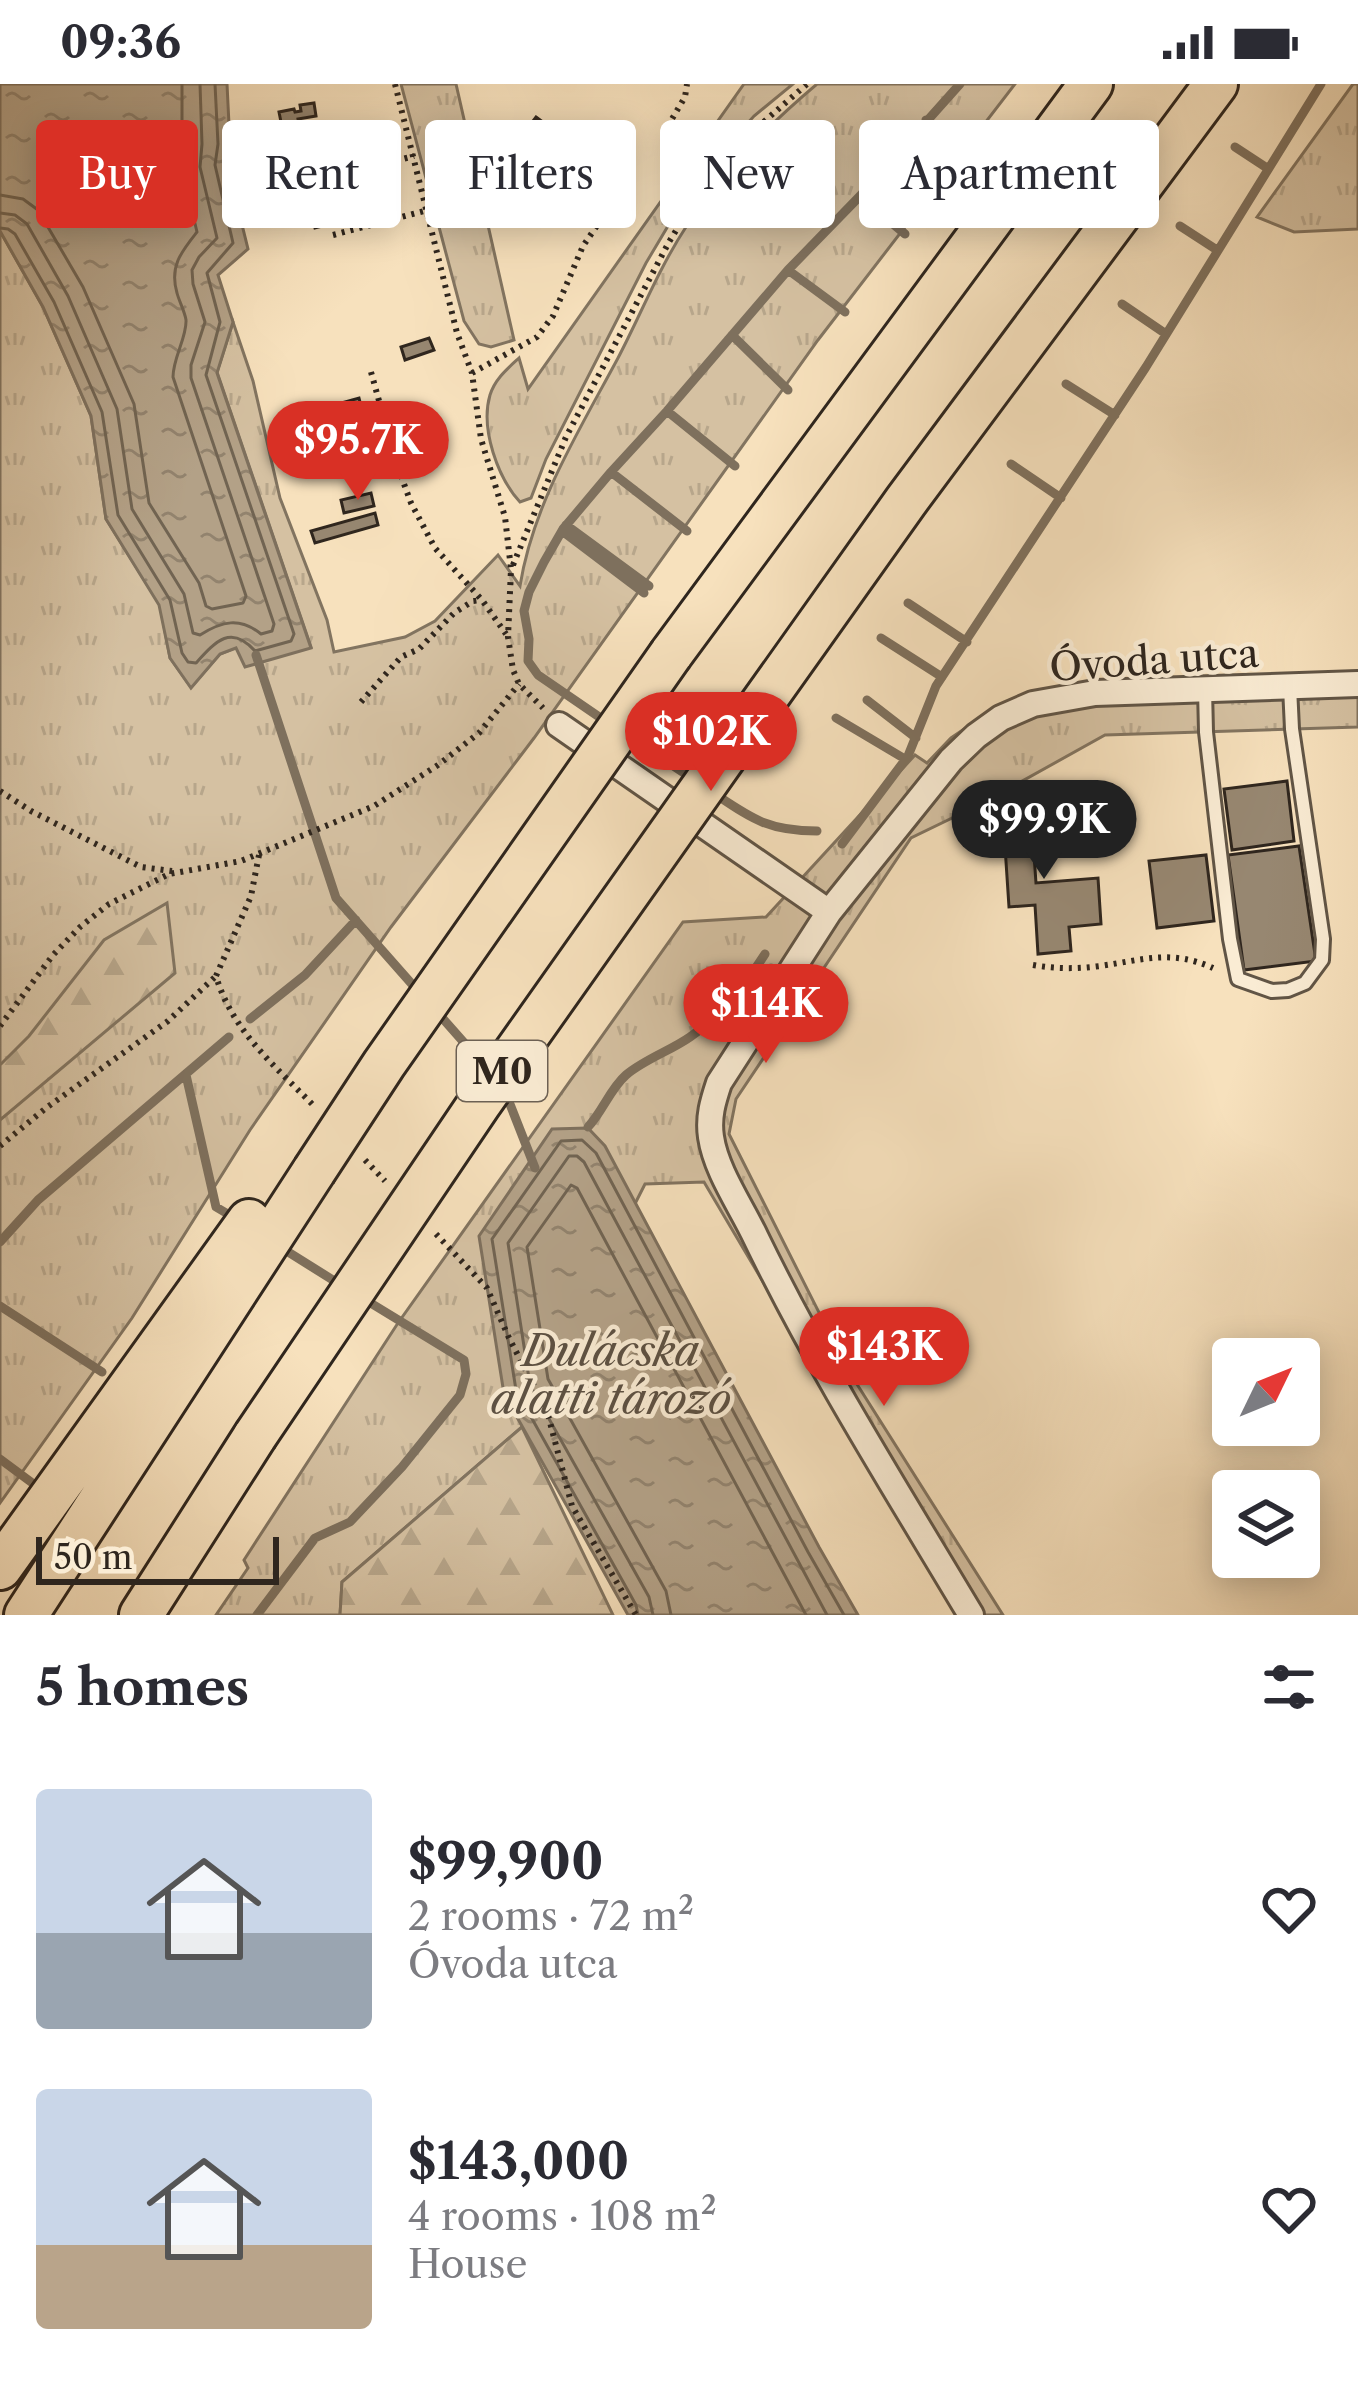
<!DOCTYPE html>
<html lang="en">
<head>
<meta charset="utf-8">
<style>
	:root { --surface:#fff; --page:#f2f2f3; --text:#2b2b33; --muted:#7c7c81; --accent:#d93025 }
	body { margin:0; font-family:"Libre Caslon Text",serif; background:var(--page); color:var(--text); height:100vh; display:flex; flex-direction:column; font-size:45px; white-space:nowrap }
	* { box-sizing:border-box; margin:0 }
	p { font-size:39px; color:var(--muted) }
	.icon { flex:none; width:66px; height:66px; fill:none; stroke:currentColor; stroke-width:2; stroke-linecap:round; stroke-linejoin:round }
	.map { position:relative; height:1531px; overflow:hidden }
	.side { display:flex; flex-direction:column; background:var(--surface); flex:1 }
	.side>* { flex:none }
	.banner { position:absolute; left:36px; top:36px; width:1287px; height:108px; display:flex; gap:24px }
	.needle { width:78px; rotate:47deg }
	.fabs { position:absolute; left:1212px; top:1254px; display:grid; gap:24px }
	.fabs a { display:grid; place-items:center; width:108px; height:108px; border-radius:12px; background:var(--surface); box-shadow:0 6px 30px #0003; font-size:60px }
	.scale { position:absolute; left:36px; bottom:30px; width:243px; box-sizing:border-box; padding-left:12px; border:6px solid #2f261e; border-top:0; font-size:33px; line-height:42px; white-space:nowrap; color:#2f261e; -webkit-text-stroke:9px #faecd4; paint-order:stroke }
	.price { position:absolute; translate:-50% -102px; padding:0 27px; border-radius:42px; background:var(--accent); color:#fff; font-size:39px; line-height:78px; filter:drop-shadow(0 3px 6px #0008) }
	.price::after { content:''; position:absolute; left:50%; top:72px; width:36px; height:27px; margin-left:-18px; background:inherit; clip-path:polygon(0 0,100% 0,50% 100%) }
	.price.selected { background:#222; color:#fff }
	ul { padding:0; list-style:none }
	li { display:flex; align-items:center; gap:36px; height:300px; padding:0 36px }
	li span { display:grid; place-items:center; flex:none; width:336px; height:240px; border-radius:12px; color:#555 }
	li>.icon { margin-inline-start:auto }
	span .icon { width:144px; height:144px; fill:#fffc; stroke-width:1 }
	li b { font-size:51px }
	h2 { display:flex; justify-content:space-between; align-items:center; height:144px; padding:0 36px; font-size:51px }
	.tag { padding:0 42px; border-radius:12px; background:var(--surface); box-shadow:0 6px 30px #0003; font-size:42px; line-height:108px }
	.tag.selected { background:var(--accent); color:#fff }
	.status { display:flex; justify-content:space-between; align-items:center; height:84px; padding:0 60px; background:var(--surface); direction:ltr }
	.status svg { height:33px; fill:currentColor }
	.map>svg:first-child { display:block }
	.grass { fill:url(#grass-tufts); stroke:#827460; stroke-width:3 }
	.forest { fill:url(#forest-firs); stroke:#827460; stroke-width:3 }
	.water { fill:url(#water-ripples); stroke:#7e705d; stroke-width:3 }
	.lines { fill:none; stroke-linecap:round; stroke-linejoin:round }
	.shore { stroke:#716452; stroke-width:3 }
	.stream { stroke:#7e705d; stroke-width:9 }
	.building { fill:#978771; stroke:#2f261e; stroke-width:3 }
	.service-casing { stroke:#615546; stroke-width:18 }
	.minor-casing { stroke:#615546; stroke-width:30 }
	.trunk-casing { stroke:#2f261e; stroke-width:48 }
	.path { stroke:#2f261e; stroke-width:6; stroke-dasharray:3 6; stroke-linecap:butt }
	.service { stroke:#faecd4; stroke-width:12 }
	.minor { stroke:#faecd4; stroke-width:24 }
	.trunk { stroke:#f7e1bd; stroke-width:42 }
	.trunk-bridge-casing { stroke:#2f261e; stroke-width:48; stroke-linecap:butt }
	.trunk-bridge { stroke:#f7e1bd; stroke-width:42 }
	.labels { text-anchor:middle; stroke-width:9; stroke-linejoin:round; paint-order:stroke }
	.shield { fill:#faecd4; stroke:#6c6155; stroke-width:3 }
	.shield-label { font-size:36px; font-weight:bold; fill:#2f261e }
	.street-label { font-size:39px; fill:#2f261e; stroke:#faecd4 }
	.water-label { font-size:42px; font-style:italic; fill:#5d5143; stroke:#faecd4 }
</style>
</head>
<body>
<div class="status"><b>09:36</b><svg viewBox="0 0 49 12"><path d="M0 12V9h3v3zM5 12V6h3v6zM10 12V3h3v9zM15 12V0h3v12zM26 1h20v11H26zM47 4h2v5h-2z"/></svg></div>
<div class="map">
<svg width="1358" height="1531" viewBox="0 0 1358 1531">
	<defs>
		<pattern id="grass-tufts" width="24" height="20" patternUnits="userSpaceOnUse" patternTransform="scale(3)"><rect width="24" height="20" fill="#d5c1a2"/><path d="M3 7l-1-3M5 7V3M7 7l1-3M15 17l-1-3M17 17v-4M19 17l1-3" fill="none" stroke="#b7a68b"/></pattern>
		<pattern id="forest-firs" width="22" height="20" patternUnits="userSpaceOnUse" patternTransform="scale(3)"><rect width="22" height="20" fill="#d5c1a2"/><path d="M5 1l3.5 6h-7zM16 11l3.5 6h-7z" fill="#b7a68b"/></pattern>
		<pattern id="water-ripples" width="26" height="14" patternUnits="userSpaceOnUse" patternTransform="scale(3)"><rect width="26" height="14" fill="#b3a187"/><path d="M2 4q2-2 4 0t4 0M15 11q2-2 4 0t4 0" fill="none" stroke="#92836e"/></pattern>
	</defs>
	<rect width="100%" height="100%" fill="#f7e1bd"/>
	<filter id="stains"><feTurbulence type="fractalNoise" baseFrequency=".00167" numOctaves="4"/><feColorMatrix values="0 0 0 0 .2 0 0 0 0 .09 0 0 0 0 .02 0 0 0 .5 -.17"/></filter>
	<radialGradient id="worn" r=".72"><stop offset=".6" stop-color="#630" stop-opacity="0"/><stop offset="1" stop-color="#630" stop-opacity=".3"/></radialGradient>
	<path class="grass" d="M401 0H456L514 256 491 263 479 260 464 237Z
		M744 0H793L754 32 693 100 646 179 546 375 531 414 520 418C498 394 480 345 490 311 495 295 507 285 519 274L528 305Z
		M817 0H1015L818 256 534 654 391 843 250 1046 132 1234 0 1419V147L43 223 91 332 106 435 160 521 170 574 191 603 220 570 237 563H311L217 288 233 238 253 297 280 414 327 536 334 568 405 553 435 537 498 471 520 502C533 420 579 347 618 274 641 230 659 184 686 143 723 87 766 43 817 0Z
		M1353 0H1358V145L1294 148 1257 133Z
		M1358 587V643L1105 651 981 720 911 754 736 1015 729 1050 848 1286 1003 1531H960L704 1098 645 1100 522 1343 342 1498 340 1531H216L248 1484 244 1476 398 1239 683 838 766 833 915 671 927 679 951 654 1001 620 1052 604Z"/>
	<path class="forest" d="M167 819 175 889 0 1036V981L29 952 104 856Z
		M522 1343 613 1531H340L342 1498Z"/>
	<path class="water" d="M0 0H227L230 61 227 80 248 165 218 191 233 238 217 289 311 564 245 583 236 564 220 570 191 604 170 574 159 521 106 435 91 332 43 223 0 147Z
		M588 1044 605 1062 819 1463 858 1531H628L504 1310 479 1152 552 1045Z"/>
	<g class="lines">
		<path class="shore" d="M0 111 23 115 38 126 83 203 134 320 149 419 199 499 206 522 212 525 243 519 246 512 173 293C173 274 187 253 186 236 185 228 179 217 177 209 169 182 182 167 197 148L182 85V0
			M0 129 15 131 27 140 68 212 117 325 132 425 184 510 193 549 200 551C222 537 240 533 261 550L272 547 274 540 191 294V281L205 238 193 200 192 186 199 173 217 154 200 83 202 60 200 0
			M0 144 8 145 15 150 54 218 102 328 118 431 170 516 182 569 188 578 196 579C216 557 231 540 255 567L291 557 294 550 206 291 220 238 207 189 233 159 215 81 218 60 215 0
			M638 1531 636 1521 516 1306 492 1155 561 1057 582 1056 596 1069 808 1468 844 1531
			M653 1531 649 1513 530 1301 508 1159 569 1072H577L584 1078 827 1531
			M671 1531 666 1507 548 1295 527 1163 571 1101 577 1104 806 1531"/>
		<path class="stream" d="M926 36 965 70
			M1235 63 1267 84
			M860 112 905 150
			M1180 142 1217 166
			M788 186 845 228
			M1122 220 1166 250
			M732 251 788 306
			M1066 300 1115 331
			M667 327 735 382
			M1011 380 1061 414
			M611 388 687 447
			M566 441 649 502
			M562 447 644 509
			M908 519 967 558
			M881 554 942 593
			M256 571 336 814 418 907
			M867 616 916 654
			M836 634 905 675
			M608 639 538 591 528 577 529 555 524 527 529 508 544 478 563 445 611 388 667 327 788 186 860 112 960 0
			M627 651 693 695
			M712 708C751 734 767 747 817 747
			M842 760 908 672 936 602 1146 283 1321 0
			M437 928 490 988
			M250 935 305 891 356 836
			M186 991 216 1123 238 1136
			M504 1005 535 1084
			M588 1043C603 1027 610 1005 626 991 645 975 670 967 690 953 721 932 745 901 765 870
			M0 1158 38 1116 229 953
			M277 1161 344 1203
			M0 1222 102 1288
			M0 1375 31 1398
			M257 1531 315 1454 350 1438 402 1383 460 1311 466 1290 464 1276 364 1215"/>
	</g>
	<path class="building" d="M314 19 316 32 298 35 300 46 283 48 279 28 294 25 295 28 301 27 300 21Z
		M536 33 578 64 532 126 512 111 504 75Z
		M314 45 324 55 304 75 294 65Z
		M347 49 352 65 355 64 373 129 315 144 309 118 326 113 316 74 334 69 329 54Z
		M429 254 434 266 405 276 401 263Z
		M359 314 365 338 341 345 334 321Z
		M371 409 374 422 344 429 341 416Z
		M375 429 378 441 315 459 311 447Z
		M1287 697 1294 757 1232 766 1224 705Z
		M1030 715 1031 724 1045 723 1047 742 1039 743 1040 756H1033L1036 799 1098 794 1101 840 1069 843 1071 867 1038 870 1035 821 1009 823 1002 717Z
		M1299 762 1316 877 1244 886 1228 771Z
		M1206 771 1214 837 1157 844 1149 777Z"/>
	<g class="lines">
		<g class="service-casing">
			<path id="service" d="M1205 605 1206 648 1230 855 1238 895 1272 907 1288 906 1305 899 1322 876 1323 855 1292 645 1290 603"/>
		</g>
		<g class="minor-casing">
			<path id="minor" d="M559 641 829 828
				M971 1531C897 1407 819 1284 756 1154 741 1122 716 1087 711 1053 708 1033 713 1017 719 999L829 828 951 676 976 652 1001 634 1033 620 1095 609 1358 600"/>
		</g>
		<g class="trunk-casing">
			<path id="trunk" d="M671 570 1091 0
				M756 628 906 417 1216 0
				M0 1484 249 1137
				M26 1531 314 1087
				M141 1531 255 1352"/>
		</g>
		<path class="path" d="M395 0 457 249 472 289 481 355 505 433 511 485 508 553 513 586 519 600 543 624
			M663 50 685 13 687 0
			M361 86 414 72
			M333 151 428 126
			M371 288 396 378 411 419 435 464 482 516 506 550
			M472 289 537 253 553 232 583 162 620 108
			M513 481 566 353 669 158 691 122 743 56 807 0
			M361 618 401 573 419 565 454 529 473 517 482 516
			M0 707 31 727 141 783 172 787
			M259 771 251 812 216 892C232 947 276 983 315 1023
			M1033 881C1056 885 1077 885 1100 882 1143 876 1171 865 1213 884
			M0 942 53 871 80 843 109 820 169 790 241 777 374 722 438 681 479 649 519 600
			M0 1062 46 1024 168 937 216 892
			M365 1076 385 1097
			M436 1150 487 1204 509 1254 547 1327 572 1422 636 1531"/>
		<use href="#service" class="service"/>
		<use href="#minor" class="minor"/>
		<use href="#trunk" class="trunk"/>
		<g class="trunk-bridge-casing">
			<path id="trunk-bridge" d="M314 1087 384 980 671 570
				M255 1352 479 1020 756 628"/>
		</g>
		<use href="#trunk-bridge" class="trunk-bridge"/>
	</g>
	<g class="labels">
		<rect class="shield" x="457" y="957" width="90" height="60" rx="9"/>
		<g class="shield-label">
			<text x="502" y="1000">M0</text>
		</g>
		<g class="street-label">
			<text transform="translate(1154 576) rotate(-4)" y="14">Óvoda utca</text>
		</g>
		<g class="water-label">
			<text x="611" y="1282">Dulácska<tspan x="611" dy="48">alatti tározó</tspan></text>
		</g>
	</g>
	<rect width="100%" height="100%" filter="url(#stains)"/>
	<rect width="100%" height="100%" fill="url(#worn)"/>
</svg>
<div class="fabs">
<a><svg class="needle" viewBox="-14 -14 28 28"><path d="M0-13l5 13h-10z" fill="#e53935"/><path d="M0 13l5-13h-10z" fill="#7c7c81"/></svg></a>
<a><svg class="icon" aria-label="layers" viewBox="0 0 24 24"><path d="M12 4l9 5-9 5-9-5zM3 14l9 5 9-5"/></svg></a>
</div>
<div class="scale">50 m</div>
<b class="price" style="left:358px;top:419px">$95.7K</b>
<b class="price" style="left:711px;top:710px">$102K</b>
<b class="price selected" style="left:1044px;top:798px">$99.9K</b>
<b class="price" style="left:766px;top:982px">$114K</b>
<b class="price" style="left:884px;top:1325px">$143K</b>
<div class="banner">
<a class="tag selected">Buy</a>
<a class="tag">Rent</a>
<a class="tag">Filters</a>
<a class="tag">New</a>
<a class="tag">Apartment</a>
</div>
</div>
<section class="side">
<h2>5 homes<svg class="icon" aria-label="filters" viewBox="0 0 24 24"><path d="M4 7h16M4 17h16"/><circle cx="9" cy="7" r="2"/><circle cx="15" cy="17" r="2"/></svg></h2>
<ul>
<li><span style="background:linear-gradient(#c9d6e8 60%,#9aa5b1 0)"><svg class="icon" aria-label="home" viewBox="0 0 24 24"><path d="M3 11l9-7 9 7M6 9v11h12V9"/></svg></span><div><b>$99,900</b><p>2 rooms · 72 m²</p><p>Óvoda utca</p></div><svg class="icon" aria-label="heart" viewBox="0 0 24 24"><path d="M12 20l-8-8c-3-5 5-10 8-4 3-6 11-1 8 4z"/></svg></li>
<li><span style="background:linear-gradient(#c9d6e8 65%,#b9a48a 0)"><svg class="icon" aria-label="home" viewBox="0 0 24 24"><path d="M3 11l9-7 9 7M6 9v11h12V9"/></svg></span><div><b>$143,000</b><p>4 rooms · 108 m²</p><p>House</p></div><svg class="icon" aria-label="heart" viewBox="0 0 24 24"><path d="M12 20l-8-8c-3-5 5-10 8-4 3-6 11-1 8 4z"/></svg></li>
</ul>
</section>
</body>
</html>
